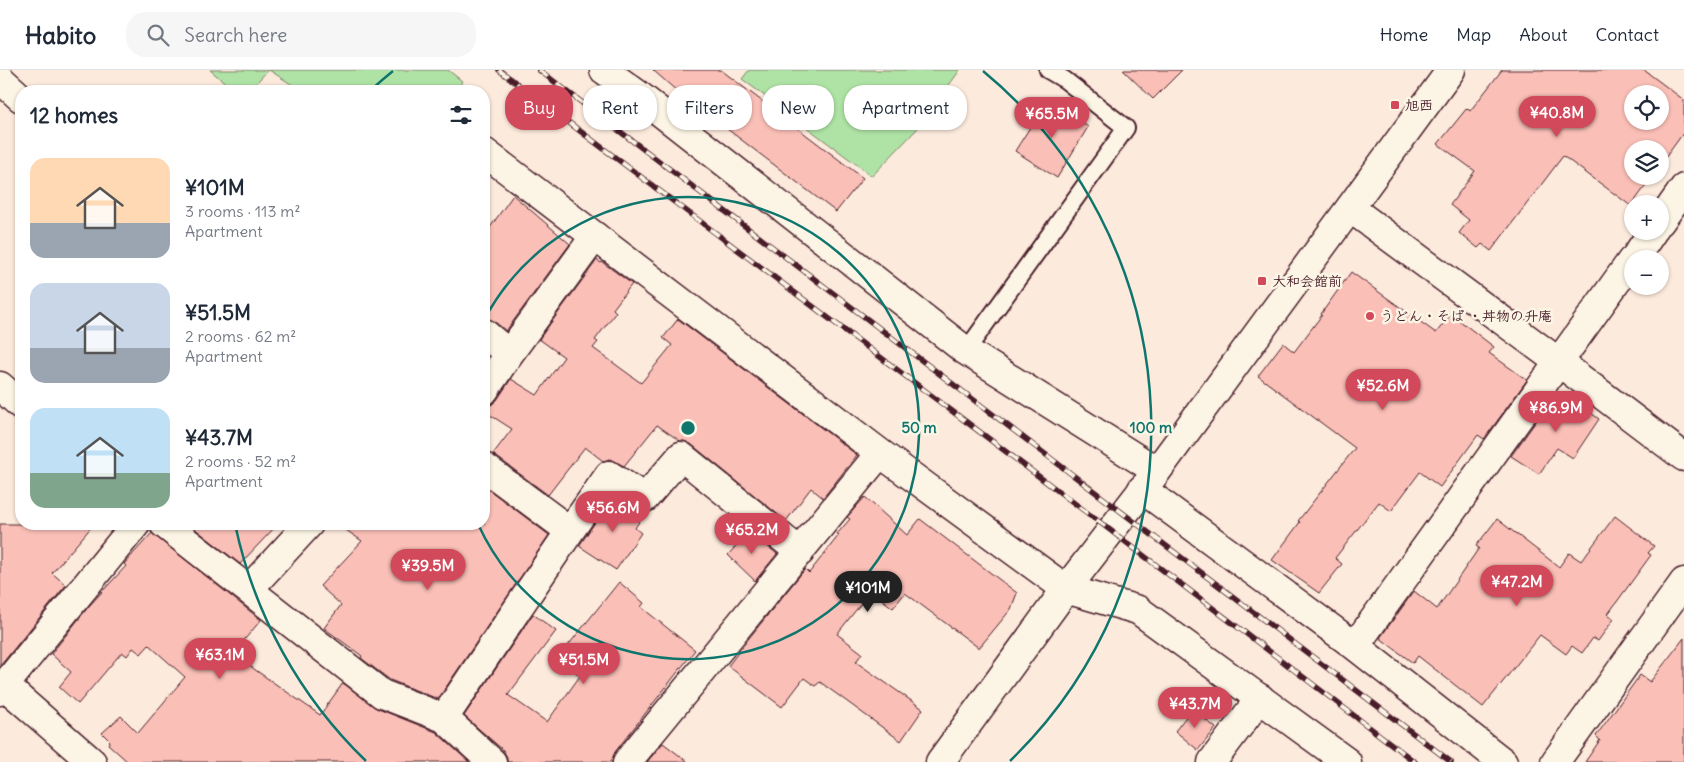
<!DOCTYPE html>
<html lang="en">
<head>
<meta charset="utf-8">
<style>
	:root { --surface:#fff; --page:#f6f6f7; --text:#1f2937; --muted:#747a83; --line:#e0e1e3; --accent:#d1495b }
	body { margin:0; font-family:Delius,"Klee One",sans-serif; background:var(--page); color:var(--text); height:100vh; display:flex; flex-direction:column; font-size:19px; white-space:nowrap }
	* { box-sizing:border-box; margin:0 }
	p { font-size:16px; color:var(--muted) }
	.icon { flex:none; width:28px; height:28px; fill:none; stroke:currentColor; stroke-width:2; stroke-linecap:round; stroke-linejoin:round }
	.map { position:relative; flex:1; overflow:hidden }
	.side { position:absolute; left:15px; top:15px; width:475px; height:445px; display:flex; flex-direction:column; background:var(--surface); border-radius:20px; box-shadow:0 1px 4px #0004 }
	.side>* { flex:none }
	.top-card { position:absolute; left:505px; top:15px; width:475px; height:45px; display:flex; gap:10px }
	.buttons { position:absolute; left:1624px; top:15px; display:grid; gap:10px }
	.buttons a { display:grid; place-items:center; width:45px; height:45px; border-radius:50%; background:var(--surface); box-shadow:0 1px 4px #0004; font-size:25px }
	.price { position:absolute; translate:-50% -42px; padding:0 11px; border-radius:18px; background:var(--accent); color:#fff; font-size:16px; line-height:32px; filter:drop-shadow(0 1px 2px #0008) }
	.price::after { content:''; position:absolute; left:50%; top:30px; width:15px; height:11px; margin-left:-8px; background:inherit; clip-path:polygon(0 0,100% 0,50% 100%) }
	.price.current { background:#222; color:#fff }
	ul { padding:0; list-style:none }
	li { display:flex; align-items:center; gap:15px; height:125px; padding:0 15px }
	li span { display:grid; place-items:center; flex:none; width:140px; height:100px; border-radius:15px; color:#555 }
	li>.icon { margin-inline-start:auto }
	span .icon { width:60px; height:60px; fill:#fffc; stroke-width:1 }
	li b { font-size:21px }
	h2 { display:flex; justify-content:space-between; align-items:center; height:60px; padding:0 15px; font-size:21px }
	.tag { padding:0 18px; border-radius:20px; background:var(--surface); box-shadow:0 1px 4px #0004; font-size:18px; line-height:45px }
	.tag.current { background:var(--accent); color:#fff }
	header { display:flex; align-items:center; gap:30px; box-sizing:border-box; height:70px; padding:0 25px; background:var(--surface); border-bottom:1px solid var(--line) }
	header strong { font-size:24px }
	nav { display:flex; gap:28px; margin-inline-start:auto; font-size:18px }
	.search { width:350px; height:45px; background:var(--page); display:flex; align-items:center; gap:12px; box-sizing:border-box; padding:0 18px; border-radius:20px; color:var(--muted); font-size:19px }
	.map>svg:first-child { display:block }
	.green { fill:#afe3a5; stroke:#7c8168 }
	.building { fill:#fabfb7; stroke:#4a1f2b; fill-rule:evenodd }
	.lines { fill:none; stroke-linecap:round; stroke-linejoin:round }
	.lane-casing { stroke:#4a1f2b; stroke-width:20 }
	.street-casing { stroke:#4a1f2b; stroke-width:31 }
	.secondary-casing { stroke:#4a1f2b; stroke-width:31 }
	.lane { stroke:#fcf5e5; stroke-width:16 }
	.street { stroke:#fcf5e5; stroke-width:28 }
	.secondary { stroke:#fcf5e5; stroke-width:28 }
	.rail-casing { stroke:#4a1f2b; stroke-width:5.5 }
	.rail { stroke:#fcf5e5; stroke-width:4; stroke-dasharray:11; stroke-linecap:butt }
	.ring { fill:none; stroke:#0f766e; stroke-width:2.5 }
	.poi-dot { fill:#d1495b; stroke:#fcf5e5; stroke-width:2 }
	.labels { text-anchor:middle; stroke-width:5; stroke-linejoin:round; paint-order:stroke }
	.poi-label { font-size:14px; font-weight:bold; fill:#4a1f2b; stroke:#fcf5e5; text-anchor:start }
	.centre { fill:#0f766e; stroke:#fcf5e5; stroke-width:2.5 }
	.ring-label { font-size:15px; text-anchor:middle; font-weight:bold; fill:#0f766e; stroke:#fcf5e5; stroke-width:5; stroke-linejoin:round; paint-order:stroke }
</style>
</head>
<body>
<header>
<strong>Habito</strong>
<div class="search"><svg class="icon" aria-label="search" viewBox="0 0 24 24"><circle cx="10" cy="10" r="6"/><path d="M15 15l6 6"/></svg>Search here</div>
<nav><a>Home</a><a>Map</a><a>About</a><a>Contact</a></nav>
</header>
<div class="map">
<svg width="1684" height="692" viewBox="0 0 1684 692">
	<rect width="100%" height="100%" fill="#fceadc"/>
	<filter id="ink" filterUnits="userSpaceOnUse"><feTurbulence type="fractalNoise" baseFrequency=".02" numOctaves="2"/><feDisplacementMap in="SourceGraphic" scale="10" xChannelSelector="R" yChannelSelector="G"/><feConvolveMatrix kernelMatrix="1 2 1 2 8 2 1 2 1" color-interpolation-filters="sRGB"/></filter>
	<g filter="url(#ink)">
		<path class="green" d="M210 0H268L249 21H235Z
			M269 0H448L462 11 457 21H302Z
			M749 0H960L917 59 872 106 742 9Z"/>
		<path class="building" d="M653 0H721L863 108 836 142 697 36 696 38Z
			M1123 0H1182L1153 29Z
			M1502 0H1644L1684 30V62L1660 95V79H1632V106H1653L1631 136 1563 86 1491 181 1482 174 1478 178 1459 163 1469 150 1450 135 1475 101 1438 74 1467 38 1470 41ZM1632 24H1660V51H1632Z
			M1046 32 1055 38 1060 37 1088 57 1057 108 1015 81Z
			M513 125 570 174 506 261 494 251 484 248V166Z
			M597 190 601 193 602 192 632 214 613 239 616 242 595 270 598 272 593 278 641 313 672 275 663 268 678 249 857 385 823 428 811 418 786 451 691 374 684 371H680L657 355 624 396 610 389 603 391 585 377 548 425 493 384 512 359 484 341V336L491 335 497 330 511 309 537 325 564 287 539 269Z
			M1351 202 1436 263 1451 244 1494 277 1489 283 1527 310 1484 369 1478 365 1440 417 1420 402 1391 441 1379 432 1335 488 1342 494 1319 523 1272 490 1300 452 1298 451 1355 378 1258 306 1283 273 1294 282 1322 245 1321 244Z
			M1564 323 1599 349 1573 388 1557 378 1539 404 1511 386 1555 325Z
			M484 416 549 465 438 629 390 610 361 588 362 586 324 558 341 535 320 516 362 471 337 454H484Z
			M613 426 637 441 644 444 635 458 641 463 616 500 579 476Z
			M865 427 907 465 920 449 1017 523 1011 539 979 578 905 523 893 538 871 521 837 564 862 583 856 592 923 639 901 671 820 612 815 616 804 608 782 637 728 596 749 568 805 499 809 503 839 465 837 464 850 449 847 447Z
			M1615 446 1654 476 1648 483 1651 485 1608 544 1614 549 1598 571 1593 568 1582 583 1572 576 1566 584 1540 565 1483 637 1418 586 1413 593 1380 568 1414 521 1437 539 1479 478 1476 476 1497 449 1559 497 1569 483 1581 491Z
			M0 454H94L52 503 66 515 0 596Z
			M189 454H278L240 494Z
			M749 461 777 484 755 511 728 485Z
			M152 463 261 550 234 582 254 599 320 645 343 613 376 638 436 662 469 692H128L108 674 110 671 102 663 121 646 138 663 185 607 149 575 141 584 133 578 127 586 122 582 78 634 59 617 71 602 51 584 89 536 126 496 124 494Z
			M619 512 644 533 641 537 695 580 615 682 612 692H507V687L503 680 464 646 533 544 556 561 508 625 547 652 580 606 558 588Z
			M1684 568V692H1585L1600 670 1596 666 1640 605 1650 612Z
			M1192 639 1216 658 1198 680 1175 661Z
			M663 673 688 692H647Z"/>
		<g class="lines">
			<g class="lane-casing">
				<path id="lane" d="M966 281 1126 58 1065 10 1048 0"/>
			</g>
			<g class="street-casing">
				<path id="street" d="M0 9 21 28
					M484 82 880 383 1066 519
					M1660 152 1684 118
					M1634 189 1653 161
					M484 263 509 284
					M0 316 21 335
					M484 321 509 284 595 166
					M484 397 570 461
					M1142 419 1355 576 1503 692
					M164 454 382 624 444 648 492 692
					M249 519 309 454
					M1355 576 1632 190
					M0 621 136 454
					M444 648 570 461 609 405 645 428 681 386 800 482
					M627 692 880 383
					M1212 692 1260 628
					M1555 692 1684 512"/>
			</g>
			<g class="secondary-casing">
				<path id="secondary" d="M604 0 636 23 966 281 1157 401
					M1350 138 1560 293 1684 387
					M1066 519 1138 540 1347 692
					M5 616 92 692
					M940 692 1066 519 1157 401 1451 0"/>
			</g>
			<use href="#lane" class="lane"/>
			<use href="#street" class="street"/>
			<use href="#secondary" class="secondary"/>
			<g class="rail-casing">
				<path id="rail" d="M499 0 1110 460 1415 692
					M539 0 1451 692"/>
			</g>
			<use href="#rail" class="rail"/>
		</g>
	</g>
	<g class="ring">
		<path d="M484 250A231 231 0 1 1 478 454"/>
		<path d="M366 691A463 463 0 0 1 235 454M372 19A463 463 0 0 1 393 1M983 1A463 463 0 0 1 1010 691"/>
	</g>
	<g class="poi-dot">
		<rect x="1390" y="30" width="10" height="10" rx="2.5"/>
		<rect x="1257" y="206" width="10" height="10" rx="2.5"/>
		<circle cx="1370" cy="246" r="5"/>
	</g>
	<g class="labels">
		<g class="poi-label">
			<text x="1405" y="40">旭西</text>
			<text x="1272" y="216">大和会館前</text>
			<text x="1380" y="251">うどん・そば ・丼物の升庵</text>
		</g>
	</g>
	<circle cx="688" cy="358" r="8" class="centre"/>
	<g class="ring-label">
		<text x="919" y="363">50 m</text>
		<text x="1151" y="363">100 m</text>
	</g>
</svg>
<div class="buttons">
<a><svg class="icon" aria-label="locate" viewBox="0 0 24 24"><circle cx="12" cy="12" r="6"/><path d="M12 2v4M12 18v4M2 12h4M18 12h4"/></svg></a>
<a><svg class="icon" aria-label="layers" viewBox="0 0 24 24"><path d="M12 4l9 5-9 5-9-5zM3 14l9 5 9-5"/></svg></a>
<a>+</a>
<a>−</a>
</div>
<b class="price" style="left:1557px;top:68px">¥40.8M</b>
<b class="price" style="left:1052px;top:69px">¥65.5M</b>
<b class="price" style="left:1383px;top:341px">¥52.6M</b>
<b class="price" style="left:1556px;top:363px">¥86.9M</b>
<b class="price" style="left:613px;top:463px">¥56.6M</b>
<b class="price" style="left:752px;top:485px">¥65.2M</b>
<b class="price" style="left:428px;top:521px">¥39.5M</b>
<b class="price" style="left:1517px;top:537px">¥47.2M</b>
<b class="price current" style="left:868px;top:543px">¥101M</b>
<b class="price" style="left:220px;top:610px">¥63.1M</b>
<b class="price" style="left:584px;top:615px">¥51.5M</b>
<b class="price" style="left:1195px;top:659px">¥43.7M</b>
<div class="top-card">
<a class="tag current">Buy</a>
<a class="tag">Rent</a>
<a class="tag">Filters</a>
<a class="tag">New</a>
<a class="tag">Apartment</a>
</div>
<section class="side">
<h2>12 homes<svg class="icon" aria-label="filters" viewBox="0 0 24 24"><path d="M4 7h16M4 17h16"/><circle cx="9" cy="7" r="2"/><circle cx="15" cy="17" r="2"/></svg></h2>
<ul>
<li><span style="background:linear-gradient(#ffd9b3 65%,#9aa5b1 0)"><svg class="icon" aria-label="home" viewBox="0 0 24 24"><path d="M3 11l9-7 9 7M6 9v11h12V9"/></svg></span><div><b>¥101M</b><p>3 rooms · 113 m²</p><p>Apartment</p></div></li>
<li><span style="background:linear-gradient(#c9d6e8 65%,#9aa5b1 0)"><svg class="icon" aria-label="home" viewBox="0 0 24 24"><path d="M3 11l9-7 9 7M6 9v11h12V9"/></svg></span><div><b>¥51.5M</b><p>2 rooms · 62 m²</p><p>Apartment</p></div></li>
<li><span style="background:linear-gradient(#bfe0f5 65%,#7fa58c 0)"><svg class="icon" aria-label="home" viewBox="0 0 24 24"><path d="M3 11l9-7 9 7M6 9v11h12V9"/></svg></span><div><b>¥43.7M</b><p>2 rooms · 52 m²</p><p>Apartment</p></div></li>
</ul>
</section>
</div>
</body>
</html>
